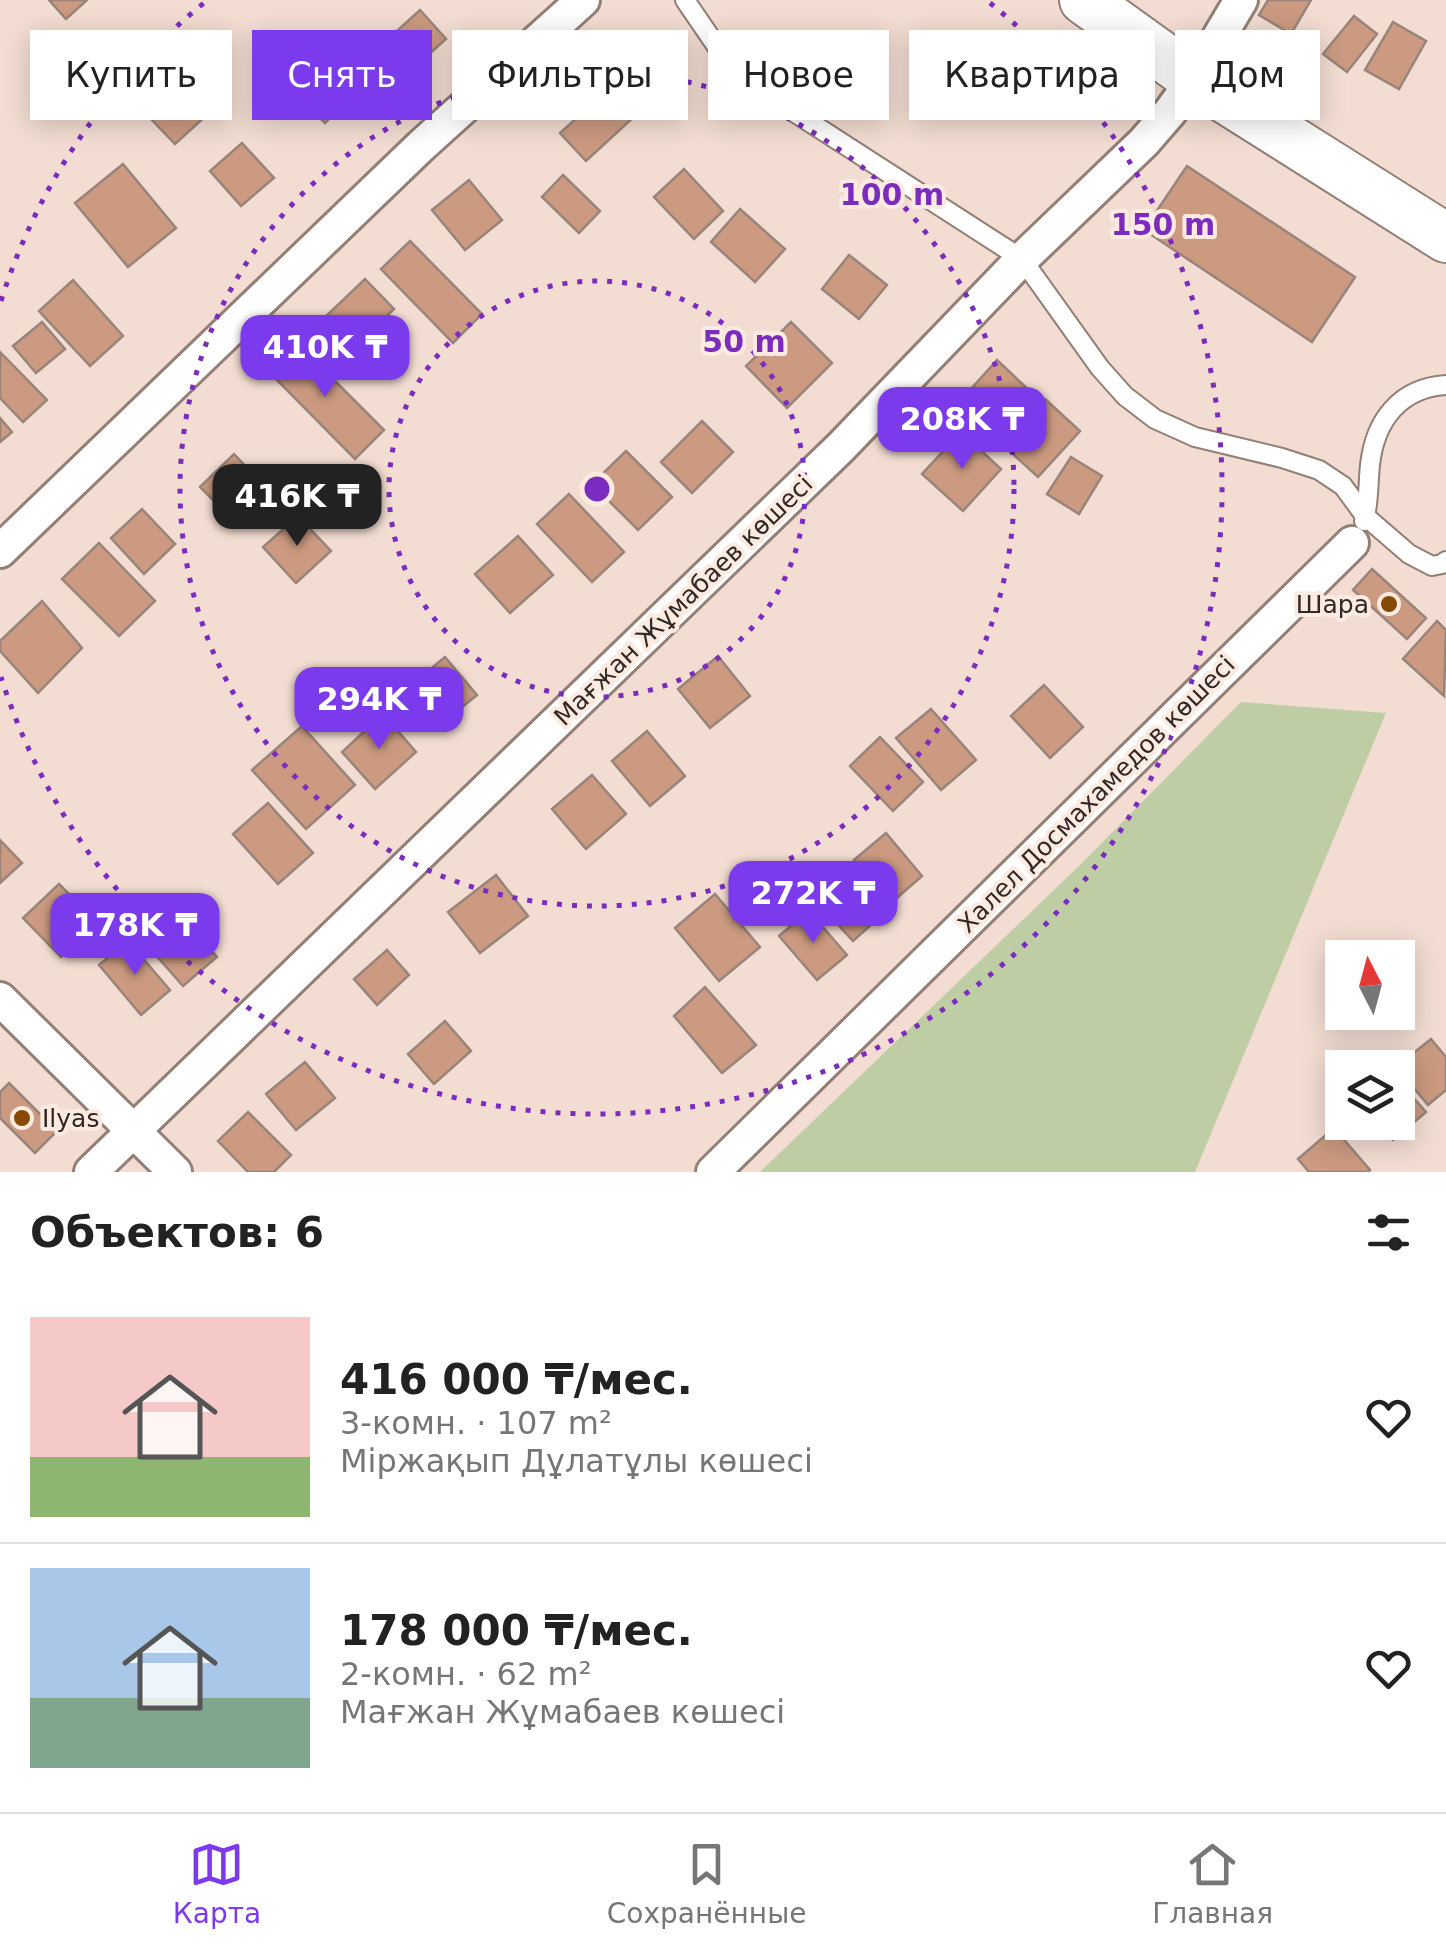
<!DOCTYPE html>
<html lang="ru">
<head>
<meta charset="utf-8">
<style>
	:root { --surface:#fff; --page:#f2f2f2; --text:#222; --muted:#767676; --line:#e0e0e0; --accent:#7c3aed }
	body { margin:0; font-family:"DejaVu Sans",sans-serif; background:var(--page); color:var(--text); height:100vh; display:flex; flex-direction:column; font-size:38px; white-space:nowrap }
	* { box-sizing:border-box; margin:0 }
	p { font-size:32px; color:var(--muted) }
	.icon { flex:none; width:55px; height:55px; fill:none; stroke:currentColor; stroke-width:2; stroke-linecap:round; stroke-linejoin:round }
	.map { position:relative; height:1172px; overflow:hidden }
	.side { display:flex; flex-direction:column; background:var(--surface); flex:1 }
	.side>* { flex:none }
	.top-card { position:absolute; left:30px; top:30px; width:1388px; height:90px; display:flex; gap:20px }
	.needle { width:65px; rotate:354deg }
	.fabs { position:absolute; left:1325px; top:940px; display:grid; gap:20px }
	.fabs a { display:grid; place-items:center; width:90px; height:90px; border-radius:0px; background:var(--surface); box-shadow:0 5px 25px #0003; font-size:50px }
	.price { position:absolute; translate:-50% -85px; padding:0 22px; border-radius:20px; background:var(--accent); color:#fff; font-size:32px; line-height:65px; filter:drop-shadow(0 2px 5px #0008) }
	.price::after { content:''; position:absolute; left:50%; top:60px; width:30px; height:22px; margin-left:-15px; background:inherit; clip-path:polygon(0 0,100% 0,50% 100%) }
	.price.current { background:#222; color:#fff }
	ul { padding:0; list-style:none }
	li { display:flex; align-items:center; gap:30px; height:250px; padding:0 30px }
	li+li { border-top:2px solid var(--line) }
	li span { display:grid; place-items:center; flex:none; width:280px; height:200px; border-radius:0px; color:#555 }
	li>.icon { margin-inline-start:auto }
	span .icon { width:120px; height:120px; fill:#fffc; stroke-width:1 }
	li b { font-size:42px }
	h2 { display:flex; justify-content:space-between; align-items:center; height:120px; padding:0 30px; font-size:42px }
	.chip { padding:0 35px; border-radius:0px; background:var(--surface); box-shadow:0 5px 25px #0003; font-size:35px; line-height:90px }
	.chip.current { background:var(--accent); color:#fff }
	.tabs { display:flex; justify-content:space-around; align-items:center; height:140px; border-top:2px solid var(--line); background:var(--surface); font-size:28px; color:var(--muted) }
	.tabs a { display:grid; justify-items:center; gap:5px }
	.tabs .current { color:var(--accent) }
	.map>svg:first-child { display:block }
	.green { fill:#becda4 }
	.building { fill:#cb9a80; stroke:#98847a; stroke-width:2.5 }
	.lines { fill:none; stroke-linecap:round; stroke-linejoin:round }
	.service-casing { stroke:#927f75; stroke-width:22 }
	.minor-casing { stroke:#927f75; stroke-width:38 }
	.secondary-casing { stroke:#927f75; stroke-width:52 }
	.service { stroke:#fff; stroke-width:18 }
	.minor { stroke:#fff; stroke-width:32 }
	.secondary { stroke:#fff; stroke-width:48 }
	.ring { fill:none; stroke:#7b2cbf; stroke-width:5; stroke-dasharray:5 10 }
	.poi-dot { fill:#854902; stroke:#fdebe2; stroke-width:4 }
	.labels { text-anchor:middle; stroke-width:8; stroke-linejoin:round; paint-order:stroke }
	.street-label { font-size:25px; fill:#312925; stroke:#fdebe2 }
	.poi-label { font-size:25px; fill:#312925; stroke:#fdebe2; text-anchor:end }
	.centre { fill:#7b2cbf; stroke:#fdebe2; stroke-width:5 }
	.ring-label { font-size:30px; text-anchor:middle; font-weight:bold; fill:#7b2cbf; stroke:#fdebe2; stroke-width:8; stroke-linejoin:round; paint-order:stroke }
</style>
</head>
<body>
<div class="map">
<svg width="1446" height="1172" viewBox="0 0 1446 1172">
	<rect width="100%" height="100%" fill="#f3ddd2"/>
	<path class="green" d="M1241 702 1386 713 1195 1172H760L1080 865Z"/>
	<path class="building" d="M49 0H87L66 19Z
		M1268 0H1311L1291 34 1259 15Z
		M420 10 446 39 403 78 377 49Z
		M1354 16 1377 34 1347 72 1323 54Z
		M1393 22 1426 41 1399 89 1365 70Z
		M160 64 208 114 175 144 128 95Z
		M309 70 344 104 325 123 290 89Z
		M623 76 648 104 586 161 560 133Z
		M242 143 274 178 241 206 210 171Z
		M123 164 176 228 128 267 75 203Z
		M1187 166 1355 277 1312 342 1144 230Z
		M684 169 723 211 694 239 654 197Z
		M563 175 600 211 579 233 542 197Z
		M469 180 502 220 465 250 432 210Z
		M740 209 785 249 755 282 711 242Z
		M410 241 482 314 453 343 381 269Z
		M849 255 887 285 859 319 822 289Z
		M365 279 394 309 352 349 323 319Z
		M73 280 123 336 90 366 39 311Z
		M42 322 65 349 36 373 13 346Z
		M791 322 832 363 787 408 746 366Z
		M295 341 384 430 355 459 267 370Z
		M0 352 47 400 23 422 0 398Z
		M997 360 1033 394 998 432 962 399Z
		M1045 399 1080 431 1038 477 1003 445Z
		M0 418 12 432 0 442Z
		M702 421 733 452 692 493 661 462Z
		M961 432 1001 469 963 511 922 474Z
		M626 451 672 497 638 530 592 484Z
		M234 454 256 477 222 509 200 487Z
		M1071 457 1102 476 1079 514 1047 494Z
		M569 494 624 552 592 582 537 524Z
		M142 509 175 544 144 574 111 538Z
		M298 516 331 551 296 583 263 547Z
		M518 536 553 575 510 613 475 574Z
		M99 543 155 601 119 636 62 579Z
		M1372 569 1426 618 1407 639 1353 590Z
		M42 601 82 648 38 693 0 651V641Z
		M1437 621 1446 630 1444 696 1403 659Z
		M718 656 750 696 710 728 678 689Z
		M445 657 477 695 435 729 404 691Z
		M1044 685 1083 727 1050 758 1011 716Z
		M931 709 976 760 941 790 896 738Z
		M383 714 416 752 375 789 342 752Z
		M302 726 355 785 306 829 252 770Z
		M647 731 685 776 650 806 612 761Z
		M880 737 923 782 893 811 850 766Z
		M592 775 626 814 586 849 552 809Z
		M268 803 313 853 278 884 233 834Z
		M886 833 922 876 890 904 854 860Z
		M0 840 22 863 0 883Z
		M840 867 883 914 853 941 810 894Z
		M496 875 528 916 480 953 448 912Z
		M59 884 97 922 61 957 23 918Z
		M715 894 760 947 719 981 675 928Z
		M809 911 847 955 817 980 779 936Z
		M181 917 217 957 183 986 148 946Z
		M128 941 170 990 141 1015 99 965Z
		M387 950 409 975 377 1005 354 979Z
		M705 987 756 1045 722 1073 674 1016Z
		M445 1021 471 1051 434 1084 408 1054Z
		M1431 1039 1446 1057V1090L1428 1105 1396 1067Z
		M305 1062 335 1098 296 1130 266 1094Z
		M1398 1080 1426 1112 1393 1140 1378 1122H1398Z
		M9 1083 57 1131 35 1153 0 1118V1092Z
		M248 1112 291 1155 274 1172H248L218 1141Z
		M1334 1128 1370 1170 1368 1172H1309L1298 1159Z"/>
	<g class="lines">
		<g class="service-casing">
			<path id="service" d="M685 0 726 60 752 85 1022 259 1100 368 1125 396 1155 419 1195 437 1282 458 1319 470 1343 486 1365 516 1409 554 1432 566 1442 564 1446 561
				M1364 521C1369 502 1368 484 1370 465 1375 420 1400 388 1446 385"/>
		</g>
		<g class="minor-casing">
			<path id="minor" d="M0 551 421 146 583 0
				M0 999 175 1172
				M91 1172 841 447 1022 259 1144 142 1170 112 1194 79 1241 0
				M713 1172 1352 543"/>
		</g>
		<g class="secondary-casing">
			<path id="secondary" d="M1084 0 1194 79 1446 238"/>
		</g>
		<use href="#service" class="service"/>
		<use href="#minor" class="minor"/>
		<use href="#secondary" class="secondary"/>
	</g>
	<g class="ring">
		<circle cx="597" cy="489" r="208"/>
		<circle cx="597" cy="489" r="417"/>
		<path d="M1 301A625 625 0 0 1 204 3M990 3A625 625 0 1 1 1 677"/>
	</g>
	<g class="poi-dot">
		<circle cx="1389" cy="604" r="10"/>
		<circle cx="22" cy="1118" r="10"/>
	</g>
	<g class="labels">
		<g class="street-label">
			<text transform="translate(683 600) rotate(-44)" y="9">Мағжан Жұмабаев көшесі</text>
			<text transform="translate(1096 794) rotate(-45)" y="9">Халел Досмахамедов көшесі</text>
		</g>
		<g class="poi-label">
			<text x="1369" y="613">Шара</text>
			<text x="42" y="1127" text-anchor="start">Ilyas</text>
		</g>
	</g>
	<circle cx="597" cy="489" r="15" class="centre"/>
	<g class="ring-label">
		<text x="892" y="205">100 m</text>
		<text x="1163" y="235">150 m</text>
		<text x="744" y="352">50 m</text>
	</g>
</svg>
<div class="fabs">
<a><svg class="needle" viewBox="-14 -14 28 28"><path d="M0-13l5 13h-10z" fill="#e53935"/><path d="M0 13l5-13h-10z" fill="#767676"/></svg></a>
<a><svg class="icon" aria-label="layers" viewBox="0 0 24 24"><path d="M12 4l9 5-9 5-9-5zM3 14l9 5 9-5"/></svg></a>
</div>
<b class="price" style="left:325px;top:400px">410K ₸</b>
<b class="price" style="left:962px;top:472px">208K ₸</b>
<b class="price current" style="left:297px;top:549px">416K ₸</b>
<b class="price" style="left:379px;top:752px">294K ₸</b>
<b class="price" style="left:813px;top:946px">272K ₸</b>
<b class="price" style="left:135px;top:978px">178K ₸</b>
<div class="top-card">
<a class="chip">Купить</a>
<a class="chip current">Снять</a>
<a class="chip">Фильтры</a>
<a class="chip">Новое</a>
<a class="chip">Квартира</a>
<a class="chip">Дом</a>
</div>
</div>
<section class="side">
<h2>Объектов: 6<svg class="icon" aria-label="filters" viewBox="0 0 24 24"><path d="M4 7h16M4 17h16"/><circle cx="9" cy="7" r="2"/><circle cx="15" cy="17" r="2"/></svg></h2>
<ul>
<li><span style="background:linear-gradient(#f6c9c9 70%,#8fb573 0)"><svg class="icon" aria-label="home" viewBox="0 0 24 24"><path d="M3 11l9-7 9 7M6 9v11h12V9"/></svg></span><div><b>416 000 ₸/мес.</b><p>3-комн. · 107 m²</p><p>Міржақып Дұлатұлы көшесі</p></div><svg class="icon" aria-label="heart" viewBox="0 0 24 24"><path d="M12 20l-8-8c-3-5 5-10 8-4 3-6 11-1 8 4z"/></svg></li>
<li><span style="background:linear-gradient(#a9c7e8 65%,#7fa58c 0)"><svg class="icon" aria-label="home" viewBox="0 0 24 24"><path d="M3 11l9-7 9 7M6 9v11h12V9"/></svg></span><div><b>178 000 ₸/мес.</b><p>2-комн. · 62 m²</p><p>Мағжан Жұмабаев көшесі</p></div><svg class="icon" aria-label="heart" viewBox="0 0 24 24"><path d="M12 20l-8-8c-3-5 5-10 8-4 3-6 11-1 8 4z"/></svg></li>
</ul>
</section>
<nav class="tabs">
<a class="current"><svg class="icon" aria-label="map" viewBox="0 0 24 24"><path d="M3 6l6-2 6 2 6-2v14l-6 2-6-2-6 2zM9 4v14M15 6v14"/></svg>Карта</a>
<a><svg class="icon" aria-label="saved" viewBox="0 0 24 24"><path d="M7 4h10v16l-5-4-5 4z"/></svg>Сохранённые</a>
<a><svg class="icon" aria-label="home" viewBox="0 0 24 24"><path d="M3 11l9-7 9 7M6 9v11h12V9"/></svg>Главная</a>
</nav>
</body>
</html>
